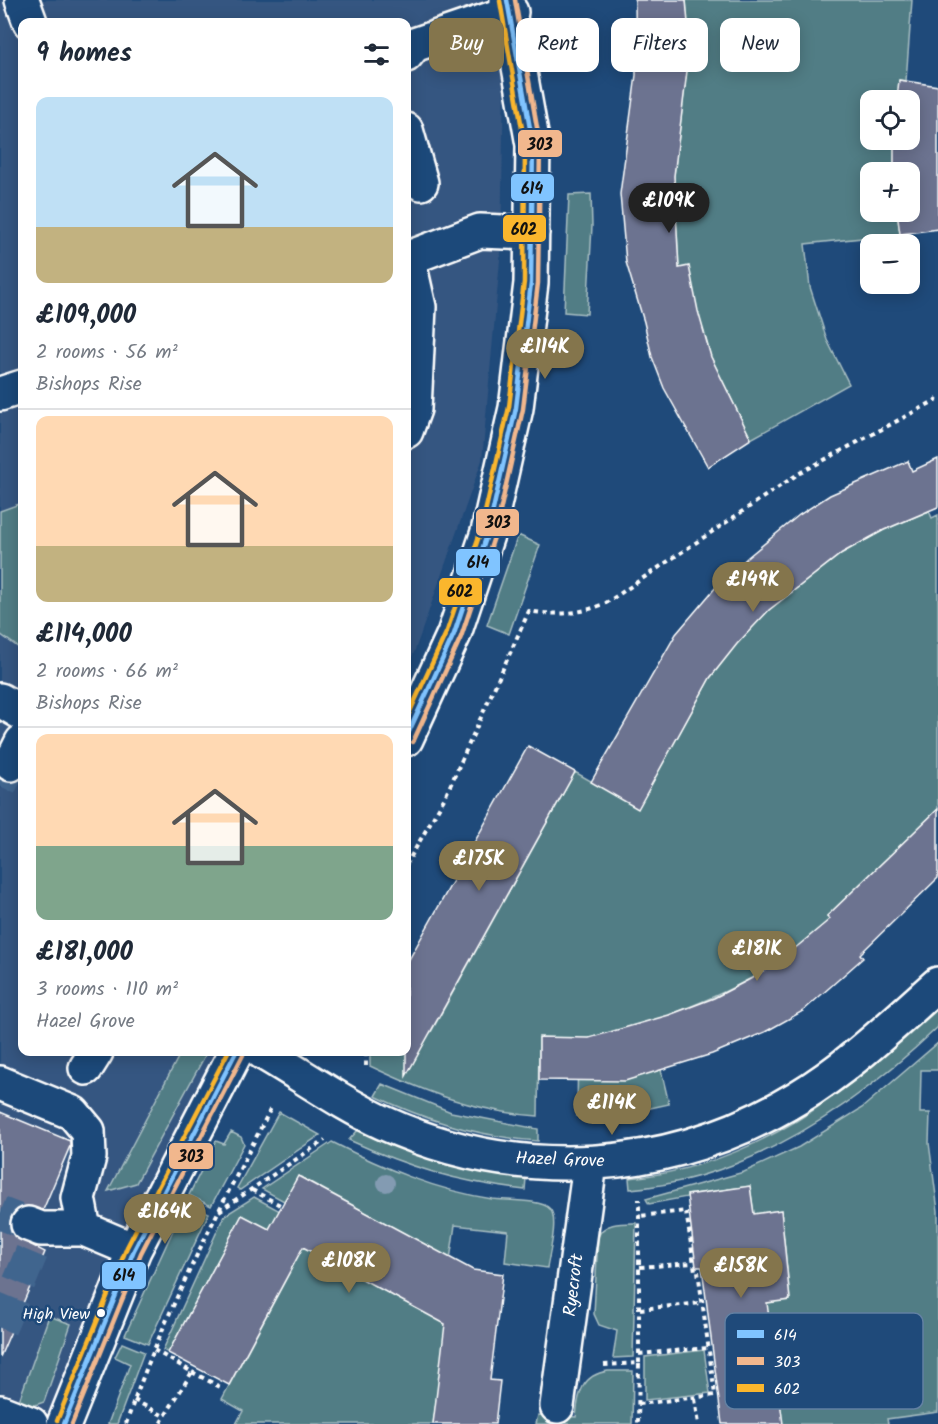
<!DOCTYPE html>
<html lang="en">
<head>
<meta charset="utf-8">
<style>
	:root { --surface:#fff; --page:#f6f6f7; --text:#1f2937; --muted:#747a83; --line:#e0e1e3; --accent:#84754c }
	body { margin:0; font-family:Kalam,sans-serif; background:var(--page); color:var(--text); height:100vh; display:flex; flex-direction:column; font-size:22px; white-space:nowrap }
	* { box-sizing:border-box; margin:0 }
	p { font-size:20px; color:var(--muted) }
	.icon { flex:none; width:33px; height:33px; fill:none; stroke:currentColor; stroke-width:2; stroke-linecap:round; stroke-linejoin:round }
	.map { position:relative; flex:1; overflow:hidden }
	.sheet { position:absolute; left:18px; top:18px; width:393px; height:1038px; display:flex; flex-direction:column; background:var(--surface); border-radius:12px; box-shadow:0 3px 15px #0003 }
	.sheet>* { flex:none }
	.top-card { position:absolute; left:429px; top:18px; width:418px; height:54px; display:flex; gap:12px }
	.controls { position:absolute; left:860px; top:90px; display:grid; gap:12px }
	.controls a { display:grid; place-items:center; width:60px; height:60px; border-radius:12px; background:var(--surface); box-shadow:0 3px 15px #0003; font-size:30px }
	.price { position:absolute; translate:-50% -51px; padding:0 14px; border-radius:21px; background:var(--accent); color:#fff; font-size:20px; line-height:39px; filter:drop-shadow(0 2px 3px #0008) }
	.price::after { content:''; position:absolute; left:50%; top:36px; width:18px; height:14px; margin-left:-9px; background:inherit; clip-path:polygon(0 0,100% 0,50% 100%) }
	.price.active { background:#222; color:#fff }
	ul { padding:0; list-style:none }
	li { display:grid; align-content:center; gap:12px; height:318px; padding:0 18px }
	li+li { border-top:2px solid var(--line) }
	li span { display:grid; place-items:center; height:186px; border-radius:12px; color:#555 }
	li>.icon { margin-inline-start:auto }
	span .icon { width:108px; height:108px; fill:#fffc; stroke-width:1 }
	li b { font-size:26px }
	h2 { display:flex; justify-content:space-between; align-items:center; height:72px; padding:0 18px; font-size:26px }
	.pill { padding:0 21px; border-radius:12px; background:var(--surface); box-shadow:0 3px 15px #0003; font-size:21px; line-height:54px }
	.pill.active { background:var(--accent); color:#fff }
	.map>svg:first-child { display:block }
	.built { fill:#365681 }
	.green { fill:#517d85; stroke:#a8bec2; stroke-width:1.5 }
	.building { fill:#6c7390; stroke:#fff; stroke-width:1.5 }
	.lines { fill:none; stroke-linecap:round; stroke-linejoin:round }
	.minor-tunnel { stroke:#41658e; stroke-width:33; stroke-dasharray:33 16; stroke-linecap:butt }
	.minor-casing { stroke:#fff; stroke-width:38 }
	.path { stroke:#fff; stroke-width:4; stroke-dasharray:4.5 4.5; stroke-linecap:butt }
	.minor { stroke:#1f4a7a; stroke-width:33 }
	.bus-1-casing { stroke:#1f4a7a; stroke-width:9 }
	.bus-2-casing { stroke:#1f4a7a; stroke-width:9 }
	.bus-3-casing { stroke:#1f4a7a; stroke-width:9 }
	.bus-1 { stroke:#80c4ff; stroke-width:4.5 }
	.bus-2 { stroke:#f1b78d; stroke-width:4.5 }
	.bus-3 { stroke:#fab62d; stroke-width:4.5 }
	.tree { fill:#839bb2 }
	.bus-dot { fill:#fff; stroke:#1f4a7a; stroke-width:2 }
	.labels { text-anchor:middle; stroke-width:5; stroke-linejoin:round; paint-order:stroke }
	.bus-label { font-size:16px; fill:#fff; stroke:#1f4a7a; text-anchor:end }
	.street-label { font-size:18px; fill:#fff; stroke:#1f4a7a }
	.key { fill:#1f4a7a; stroke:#6280a2; stroke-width:1.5 }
	.key-label { font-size:16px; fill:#fff }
	.line-badge { stroke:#1f4a7a; stroke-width:2 }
	.pale-badge-label { font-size:16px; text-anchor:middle; font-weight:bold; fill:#111 }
</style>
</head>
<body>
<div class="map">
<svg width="938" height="1424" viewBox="0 0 938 1424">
	<rect width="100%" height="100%" fill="#1f4a7a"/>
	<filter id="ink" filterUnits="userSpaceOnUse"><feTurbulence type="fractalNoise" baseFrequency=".0167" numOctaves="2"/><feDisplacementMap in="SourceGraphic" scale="12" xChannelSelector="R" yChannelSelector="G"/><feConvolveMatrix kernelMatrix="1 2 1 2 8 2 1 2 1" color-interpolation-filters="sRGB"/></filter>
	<g filter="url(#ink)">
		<path class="built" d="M0 0H490L504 73 501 249 482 460 415 650 407 668 406 22H22V1052H218L98 1292 49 1424H0Z"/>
		<path class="green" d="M686 0H912L906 81 899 80 897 100H870V140H894V172H870V212H897L900 234 805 244 810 287 827 340 849 384 751 439 711 357 679 268 674 176 686 77 688 24Z
			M591 194 592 226 587 314 564 312 569 195Z
			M22 503V650L0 634V511Z
			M929 511 932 518 938 515V809L827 916 830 920C806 940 782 961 755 976 727 992 698 1004 669 1015L661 1070 669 1104 623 1114 577 1116 578 1038H539L538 1116C477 1112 425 1092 370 1066V1052H406L431 1032 575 772 638 808 710 678 737 643 769 610 842 553 884 530Z
			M518 535 540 545 509 634 487 625Z
			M938 1009V1027C854 1107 749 1179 630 1189L629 1178C756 1167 847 1092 938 1009Z
			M938 1043V1070H921L920 1113H930L929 1143 938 1211V1412L887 1419 888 1424H766L767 1303 790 1299 781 1210 754 1214 750 1186 687 1195V1197L649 1204 646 1199 744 1172 799 1147 862 1108Z
			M181 1052H207L136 1183 108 1191Z
			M382 1084 451 1112 538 1129V1141C480 1137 427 1121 375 1096Z
			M279 1112 320 1135 240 1190 237 1188Z
			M359 1129C413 1154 467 1168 526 1178L525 1190C458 1182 410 1168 349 1140Z
			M231 1132 241 1137 244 1144 211 1206 189 1195 216 1141 224 1144Z
			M332 1142C383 1168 435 1190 492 1199 507 1201 541 1199 550 1209 559 1219 549 1255 547 1268L505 1262 508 1231 455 1225 449 1267 455 1268 433 1424H236L243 1411 222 1399 303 1247 412 1306 440 1253 299 1176 284 1201 262 1189Z
			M254 1197 280 1211 269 1229 242 1215 168 1353 163 1350 224 1216Z
			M186 1202 209 1213 148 1344 125 1335Z
			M636 1223 633 1357 613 1358 617 1331 599 1325 594 1314 598 1237C603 1222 623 1223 636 1223Z
			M49 1316 71 1324 44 1402 15 1412Z
			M122 1343 144 1352 117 1424H108L130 1364 115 1357Z
			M704 1350 710 1393 645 1400V1357Z
			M608 1371H633L632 1424H536L538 1415 576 1417C578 1393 582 1375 608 1371Z"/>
		<path class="building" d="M635 0H686L690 47 674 176 679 268 689 266 698 311 711 357 751 439 708 467 664 388 652 357 644 322 626 262 620 194 636 75Z
			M899 80 938 86V229L900 234 897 212H909V172H894V140H909V100H897Z
			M938 459V507L884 530 842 553 769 610 737 644 710 678 638 809 591 782 676 634 716 587 748 557 799 515 830 495 908 461 912 471Z
			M528 746 575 772 406 1076V965Z
			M938 809V878L860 954 863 958 803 1011 765 1032 712 1054 625 1081 539 1080V1037L589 1038 669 1015 714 998 756 976 793 950 830 919 827 916Z
			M0 1112 70 1141V1146L43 1210 25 1206 16 1210 10 1218V1227L14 1236 45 1252 0 1357Z
			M298 1176 473 1270 503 1274 490 1380 500 1381 495 1424H433L445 1324 303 1247 229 1385 168 1353 242 1215 269 1229Z
			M750 1186 754 1214 781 1210 790 1300 767 1303 783 1424H722L702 1267H696L687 1195Z"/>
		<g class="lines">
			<path class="minor-tunnel" d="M0 786 11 764
				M0 1213 28 1224
				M0 1328 34 1247"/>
			<g class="minor-casing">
				<path id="minor" d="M22 0 30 22
					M406 55 414 45 511 12
					M406 130 421 183
					M406 259 480 231 532 233
					M0 394 22 387
					M406 431 414 409 419 307 408 258
					M0 700 22 713
					M406 739 454 634 488 532 516 408 531 283 533 145 507 0
					M11 764 22 742
					M262 1052C302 1075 342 1104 384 1123 519 1184 670 1175 797 1098 849 1067 893 1024 938 984
					M86 1068 96 1052
					M0 1083 73 1113 88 1131 89 1157 78 1198 84 1229 134 1250
					M28 1224 41 1229H84
					M557 1406 590 1164
					M0 1412 31 1424
					M64 1424 134 1250 236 1052"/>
			</g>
			<path class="path" d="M406 865 445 797 529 611C556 616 581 614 606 603L798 474 938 399
				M366 1066V1052
				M252 1190 282 1206
				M219 1211 325 1140
				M640 1267 693 1263
				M640 1309 702 1303
				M154 1350 192 1372 160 1424
				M639 1354 708 1348
				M639 1363V1199
				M604 1365 639 1363 638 1424
				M192 1372 222 1388
				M695 1399 699 1424
				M134 1400 164 1416
				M638 1404 715 1395 698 1271H695L686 1211 640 1216
				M126 1424C163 1314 219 1211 271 1108"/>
			<use href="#minor" class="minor"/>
			<g class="bus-1-casing">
				<path id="bus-1" d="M406 738 454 634 488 532 516 408 531 283 533 145 507 0
					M64 1424 134 1250 236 1052"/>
			</g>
			<g class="bus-2-casing">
				<path id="bus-2" d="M413 742 461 637 495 534 523 409 538 283 540 145 515 0
					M72 1424 141 1253 243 1055"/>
			</g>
			<g class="bus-3-casing">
				<path id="bus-3" d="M406 720 447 631 481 530 509 407 524 282 525 146 500 1
					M57 1421 127 1247 228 1052"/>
			</g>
			<use href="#bus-1" class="bus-1"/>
			<use href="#bus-2" class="bus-2"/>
			<use href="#bus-3" class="bus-3"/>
		</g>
		<circle class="tree" cx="386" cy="1183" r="9"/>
	</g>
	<circle class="bus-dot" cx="101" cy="1313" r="5"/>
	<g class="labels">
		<g class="bus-label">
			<text x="90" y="1319">High View</text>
		</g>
		<g class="street-label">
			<text transform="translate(560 1159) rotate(2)" y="6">Hazel Grove</text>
			<text transform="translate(573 1285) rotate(-83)" y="6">Ryecroft</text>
		</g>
	</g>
	<rect x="725" y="1313" width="198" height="96" rx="9" class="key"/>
	<rect x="737" y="1330" width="27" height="8" fill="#80c4ff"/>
	<rect x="737" y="1357" width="27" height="8" fill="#f1b78d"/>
	<rect x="737" y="1384" width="27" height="8" fill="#fab62d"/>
	<g class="key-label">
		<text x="774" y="1340">614</text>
		<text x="774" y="1367">303</text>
		<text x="774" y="1394">602</text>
	</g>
	<g class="line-badge">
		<rect x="517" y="129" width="46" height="29" rx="6" fill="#f1b78d"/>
		<rect x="510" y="173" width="45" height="29" rx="6" fill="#80c4ff"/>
		<rect x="502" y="214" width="45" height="29" rx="6" fill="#fab62d"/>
		<rect x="475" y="508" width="45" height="29" rx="6" fill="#f1b78d"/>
		<rect x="455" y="548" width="46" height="29" rx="6" fill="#80c4ff"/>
		<rect x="438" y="577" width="45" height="29" rx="6" fill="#fab62d"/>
		<rect x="168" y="1142" width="46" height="28" rx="6" fill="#f1b78d"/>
		<rect x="101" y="1261" width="46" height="29" rx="6" fill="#80c4ff"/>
	</g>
	<g class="pale-badge-label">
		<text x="540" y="150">303</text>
		<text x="532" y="194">614</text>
		<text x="524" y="235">602</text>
		<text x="498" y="528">303</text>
		<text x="478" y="568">614</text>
		<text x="460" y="597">602</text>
		<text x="191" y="1162">303</text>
		<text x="124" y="1281">614</text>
	</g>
</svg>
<div class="controls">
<a><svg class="icon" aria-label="locate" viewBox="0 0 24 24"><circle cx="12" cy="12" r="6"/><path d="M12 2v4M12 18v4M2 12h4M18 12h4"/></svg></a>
<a>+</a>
<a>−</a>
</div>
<b class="price active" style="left:669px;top:234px">£109K</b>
<b class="price" style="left:545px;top:380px">£114K</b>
<b class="price" style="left:753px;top:613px">£149K</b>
<b class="price" style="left:479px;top:892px">£175K</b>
<b class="price" style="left:757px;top:982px">£181K</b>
<b class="price" style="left:612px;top:1136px">£114K</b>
<b class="price" style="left:165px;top:1245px">£164K</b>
<b class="price" style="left:349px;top:1294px">£108K</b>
<b class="price" style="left:741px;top:1299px">£158K</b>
<div class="top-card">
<a class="pill active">Buy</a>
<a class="pill">Rent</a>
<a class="pill">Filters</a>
<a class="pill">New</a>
</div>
<section class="sheet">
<h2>9 homes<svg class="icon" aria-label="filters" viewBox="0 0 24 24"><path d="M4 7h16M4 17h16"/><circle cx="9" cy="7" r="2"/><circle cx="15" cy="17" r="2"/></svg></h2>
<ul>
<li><span style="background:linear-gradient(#bfe0f5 70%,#c2b280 0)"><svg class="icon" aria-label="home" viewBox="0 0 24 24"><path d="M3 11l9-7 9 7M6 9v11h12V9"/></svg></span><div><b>£109,000</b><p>2 rooms · 56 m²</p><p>Bishops Rise</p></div></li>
<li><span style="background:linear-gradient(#ffd9b3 70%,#c2b280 0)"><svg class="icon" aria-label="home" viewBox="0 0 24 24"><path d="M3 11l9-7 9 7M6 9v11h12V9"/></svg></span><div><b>£114,000</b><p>2 rooms · 66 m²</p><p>Bishops Rise</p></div></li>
<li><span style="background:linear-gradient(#ffd9b3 60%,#7fa58c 0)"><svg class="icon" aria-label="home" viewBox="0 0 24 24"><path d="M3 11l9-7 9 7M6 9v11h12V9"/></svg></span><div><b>£181,000</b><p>3 rooms · 110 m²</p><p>Hazel Grove</p></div></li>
</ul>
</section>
</div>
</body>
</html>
